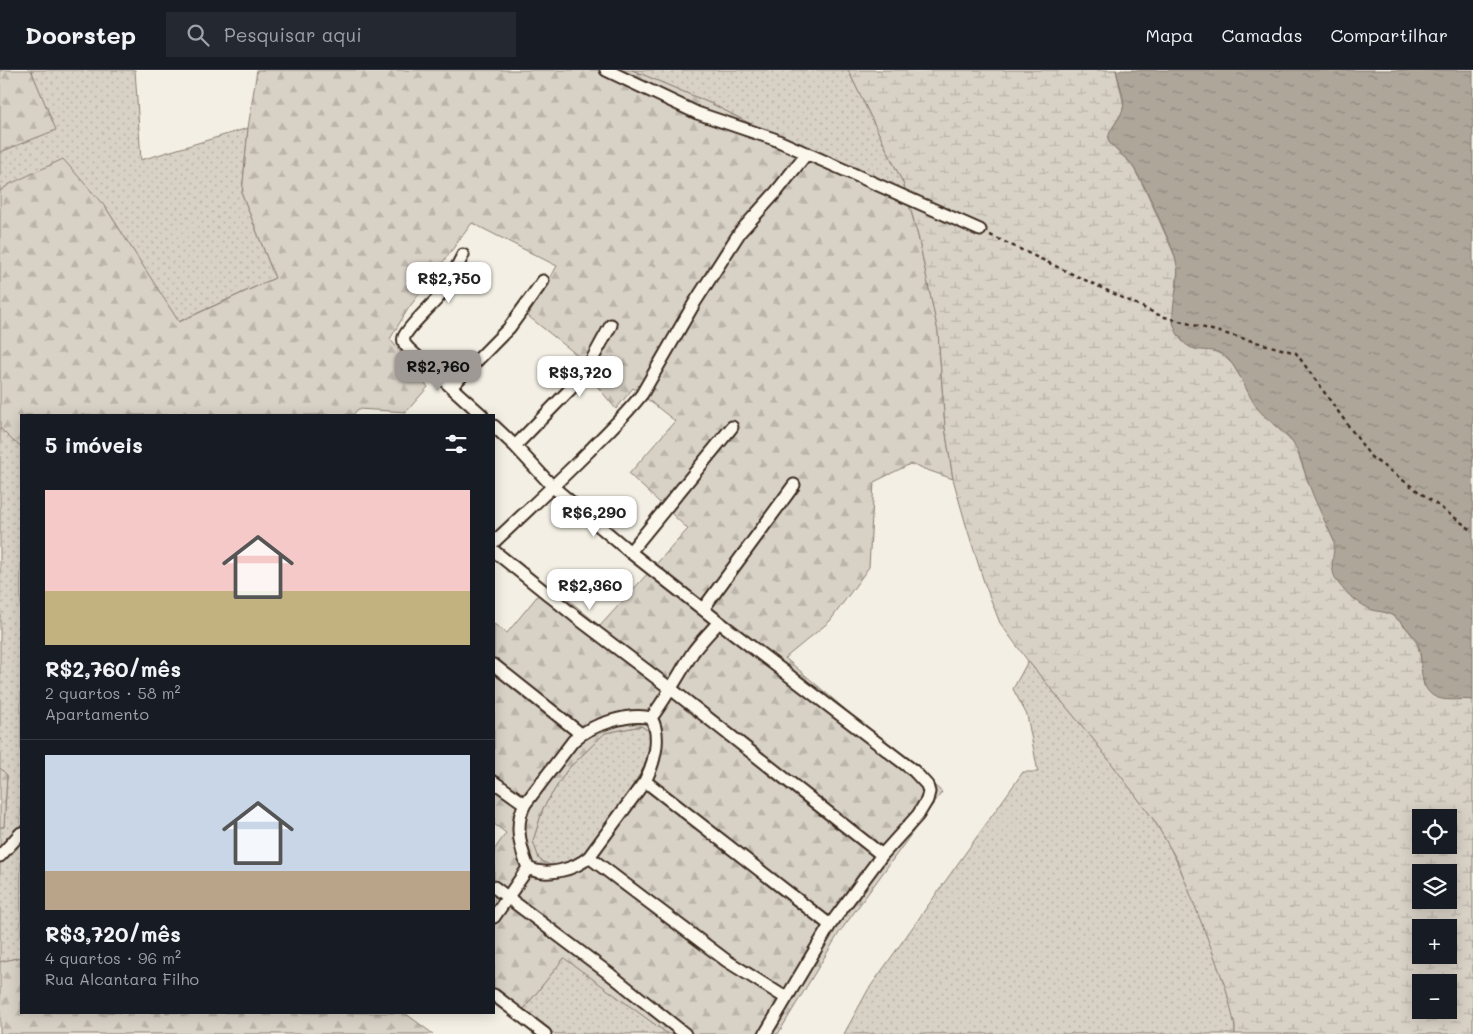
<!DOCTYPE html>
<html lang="pt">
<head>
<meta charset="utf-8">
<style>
	:root { --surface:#171b24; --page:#242831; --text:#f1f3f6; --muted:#9ea1a6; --line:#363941; --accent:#9f9995 }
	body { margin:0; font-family:Mali,sans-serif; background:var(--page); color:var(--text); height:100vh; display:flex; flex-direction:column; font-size:19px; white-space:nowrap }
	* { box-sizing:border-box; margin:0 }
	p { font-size:16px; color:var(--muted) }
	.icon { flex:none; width:28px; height:28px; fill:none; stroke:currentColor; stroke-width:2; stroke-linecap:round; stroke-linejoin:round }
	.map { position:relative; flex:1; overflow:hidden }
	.panel { position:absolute; left:20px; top:344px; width:475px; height:600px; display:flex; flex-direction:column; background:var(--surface); border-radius:0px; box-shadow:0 2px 12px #0003 }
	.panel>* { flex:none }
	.controls { position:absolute; left:1412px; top:739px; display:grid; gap:10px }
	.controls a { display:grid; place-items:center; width:45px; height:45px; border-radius:0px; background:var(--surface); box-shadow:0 2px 12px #0003; font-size:25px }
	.price { position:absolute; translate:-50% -42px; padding:0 11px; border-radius:10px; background:#fff; color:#222; font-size:16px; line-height:32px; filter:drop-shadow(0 1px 2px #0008) }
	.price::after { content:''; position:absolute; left:50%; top:30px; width:15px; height:11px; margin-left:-8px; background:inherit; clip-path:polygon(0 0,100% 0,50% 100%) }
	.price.active { background:var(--accent); color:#111 }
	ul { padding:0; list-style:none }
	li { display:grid; align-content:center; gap:10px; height:265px; padding:0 25px }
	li+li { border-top:1px solid var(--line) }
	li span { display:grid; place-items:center; height:155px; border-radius:0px; color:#555 }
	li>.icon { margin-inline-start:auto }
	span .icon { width:90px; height:90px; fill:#fffc; stroke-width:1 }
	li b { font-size:21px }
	h2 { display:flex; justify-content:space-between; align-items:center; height:60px; padding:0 25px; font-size:21px }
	header { display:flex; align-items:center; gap:30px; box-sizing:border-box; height:70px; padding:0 25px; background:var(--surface); border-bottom:1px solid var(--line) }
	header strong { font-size:24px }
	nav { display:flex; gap:28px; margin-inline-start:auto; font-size:18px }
	.search { width:350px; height:45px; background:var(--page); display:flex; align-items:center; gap:12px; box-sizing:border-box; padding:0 18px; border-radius:0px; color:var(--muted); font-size:19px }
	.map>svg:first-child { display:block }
	.green { fill:url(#green-dots); stroke:#8a7e72 }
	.forest { fill:url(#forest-firs); stroke:#8a7e72; fill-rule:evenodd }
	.wetland { fill:url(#wetland-marsh); stroke:#8a7e72; fill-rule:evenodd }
	.water { fill:url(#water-ripples); stroke:#817468 }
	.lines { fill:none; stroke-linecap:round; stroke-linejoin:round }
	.street-casing { stroke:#3b2a1e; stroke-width:15 }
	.path { stroke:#3b2a1e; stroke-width:2.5; stroke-dasharray:4 4; stroke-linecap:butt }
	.street { stroke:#fbf7ec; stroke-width:11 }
</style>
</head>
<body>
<header>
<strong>Doorstep</strong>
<div class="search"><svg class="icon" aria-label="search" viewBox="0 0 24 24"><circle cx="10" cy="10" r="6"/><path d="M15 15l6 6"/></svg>Pesquisar aqui</div>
<nav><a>Mapa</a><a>Camadas</a><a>Compartilhar</a></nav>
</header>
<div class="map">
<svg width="1473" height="964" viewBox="0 0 1473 964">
	<defs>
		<pattern id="green-dots" width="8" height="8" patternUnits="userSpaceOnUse" patternTransform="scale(1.25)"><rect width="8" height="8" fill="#d8d1c6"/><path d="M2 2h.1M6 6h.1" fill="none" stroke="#bab4aa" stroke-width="1.8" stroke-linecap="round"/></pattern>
		<pattern id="forest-firs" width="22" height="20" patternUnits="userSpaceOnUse" patternTransform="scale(1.25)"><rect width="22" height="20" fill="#d8d1c6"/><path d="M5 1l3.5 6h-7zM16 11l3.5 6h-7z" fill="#bab4aa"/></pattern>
		<pattern id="wetland-marsh" width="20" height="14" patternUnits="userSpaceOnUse" patternTransform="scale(1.25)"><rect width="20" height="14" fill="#d8d1c6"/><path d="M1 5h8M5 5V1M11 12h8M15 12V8" fill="none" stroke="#bab4aa"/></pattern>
		<pattern id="water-ripples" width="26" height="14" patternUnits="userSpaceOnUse" patternTransform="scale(1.25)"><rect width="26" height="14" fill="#afa69a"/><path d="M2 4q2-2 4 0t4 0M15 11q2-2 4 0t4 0" fill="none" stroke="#90877d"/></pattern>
	</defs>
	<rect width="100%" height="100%" fill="#f3efe4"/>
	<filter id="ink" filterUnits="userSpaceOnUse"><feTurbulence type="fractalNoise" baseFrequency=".02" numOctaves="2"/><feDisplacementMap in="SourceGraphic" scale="10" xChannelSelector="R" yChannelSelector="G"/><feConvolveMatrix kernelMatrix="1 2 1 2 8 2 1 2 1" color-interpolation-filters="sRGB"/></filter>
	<g filter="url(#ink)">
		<path class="green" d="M31 0H135L141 90 248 58 242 124 275 208 178 252 106 138 10 114 0 121V82L55 60Z
			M632 0H848L904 115 906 124 807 83 712 34Z
			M0 358 13 371 21 376V887L0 892V757H4L7 705 0 698Z
			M1028 591C1071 643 1116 693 1153 749 1178 786 1192 828 1208 869 1219 897 1235 935 1235 964H844L868 920 1023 702H1038L1027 645 1013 619Z
			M641 656 652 663V675L646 695 616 741 588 779 568 795H549L539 790 533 771 543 738 567 700 605 663Z
			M564 887 668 964H555L523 940Z"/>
		<path class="forest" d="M0 0H31L56 60 0 82Z
			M257 0H632L712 34 807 83 906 124 918 166 938 261 945 357 953 409 910 394 874 412 869 497 830 551 785 588 942 722 839 863 778 964H668L564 888 523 940 494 918V780L506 763 494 754V554L507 563 548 513 600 556 688 459 629 404 675 351 633 318 616 339 592 310 577 285 528 246 557 196 472 153 408 239 390 269 428 317 406 342 358 339 353 345H21V376L13 371 0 358V121L10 114 63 89 106 138 179 252 275 208 242 124 248 58ZM641 656 652 663V675L646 695 616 741 588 779 568 795H549L539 789 533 771 543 738 567 700 605 663Z
			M0 698 7 705 4 757H0Z
			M21 887V942L405 943 433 964H0V892Z"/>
		<path class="wetland" d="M848 0H1116L1124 36 1121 44 1110 62 1114 78 1132 95 1147 123 1174 184 1178 197 1173 253 1182 271C1201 277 1219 279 1233 295L1262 343 1293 373 1297 381 1308 411 1334 471 1348 524C1356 529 1363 536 1371 539 1376 541 1382 541 1387 543 1398 547 1415 566 1418 577 1422 589 1421 603 1424 616L1473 630V964H1235V956L1226 919 1210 875 1177 790 1154 750 1093 669 1028 591 1000 553 984 512 966 455 953 409 945 357 938 262 918 166 904 115ZM1421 748H1449V775H1421ZM1421 802H1449V830H1421ZM1421 858H1449V885H1421ZM1421 912H1449V940H1421Z"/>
		<path class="water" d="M1116 0H1473V630C1460 628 1443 633 1432 625 1415 611 1426 587 1416 570 1411 562 1401 551 1392 545 1385 541 1377 542 1370 539 1358 533 1338 518 1334 505 1330 494 1335 482 1334 471 1325 451 1315 432 1308 412 1303 399 1301 384 1293 373 1282 358 1265 350 1255 335 1246 321 1240 302 1228 289 1211 271 1193 292 1177 263 1166 242 1181 217 1177 196 1175 183 1169 171 1164 160 1155 138 1145 115 1132 95 1126 86 1115 81 1108 71 1108 59 1120 50 1123 39 1126 30 1118 10 1116 0Z"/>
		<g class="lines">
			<g class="street-casing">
				<path id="street" d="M606 0 697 43 774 69 980 160
					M463 185C455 200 448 216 437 229 429 238 408 257 404 267 402 273 407 277 410 280L482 345
					M452 316 509 258 543 211
					M494 356 515 376 553 417 630 482 719 552 914 701 927 715 929 722 927 730 918 745 882 785 830 855 765 964
					M515 376 583 306 611 255
					M494 472C526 442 558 412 589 381 607 362 626 345 642 324L695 232 740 162 777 121 807 83
					M494 481 576 547 671 619 882 785
					M630 482 732 357
					M703 539 794 415
					M494 595 581 664
					M645 711 830 855
					M494 712 525 734
					M0 786 21 763
					M589 787 727 891 786 928
					M528 798C520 777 514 754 525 734L573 671C588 656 629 642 651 648
					M494 817 611 905 685 964
					M494 847 528 798C546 807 574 800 589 787L645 711C654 694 662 666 651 648 667 627 679 604 693 582 701 571 710 562 719 552
					M494 925 545 964"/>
			</g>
			<path class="path" d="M990 165 1161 246 1296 283 1371 387 1473 461"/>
			<use href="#street" class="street"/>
		</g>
	</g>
</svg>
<div class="controls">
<a><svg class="icon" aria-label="locate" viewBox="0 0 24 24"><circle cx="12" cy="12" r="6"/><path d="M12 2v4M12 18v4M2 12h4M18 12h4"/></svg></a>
<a><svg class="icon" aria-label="layers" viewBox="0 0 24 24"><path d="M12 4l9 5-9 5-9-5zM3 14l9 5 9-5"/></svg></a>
<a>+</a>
<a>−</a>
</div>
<b class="price" style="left:449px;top:234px">R$2,750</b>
<b class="price active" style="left:438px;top:322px">R$2,760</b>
<b class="price" style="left:580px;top:328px">R$3,720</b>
<b class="price" style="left:594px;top:468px">R$6,290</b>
<b class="price" style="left:590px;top:541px">R$2,360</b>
<section class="panel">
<h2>5 imóveis<svg class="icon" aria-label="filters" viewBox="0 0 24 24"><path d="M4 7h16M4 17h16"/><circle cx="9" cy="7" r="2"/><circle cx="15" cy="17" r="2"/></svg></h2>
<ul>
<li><span style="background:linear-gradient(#f6c9c9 65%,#c2b280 0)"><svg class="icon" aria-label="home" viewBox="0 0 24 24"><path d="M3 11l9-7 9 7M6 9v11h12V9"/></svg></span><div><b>R$2,760/mês</b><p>2 quartos · 58 m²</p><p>Apartamento</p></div></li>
<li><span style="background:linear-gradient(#c9d6e8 75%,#b9a48a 0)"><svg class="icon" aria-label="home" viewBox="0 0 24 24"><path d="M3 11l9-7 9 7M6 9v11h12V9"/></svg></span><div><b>R$3,720/mês</b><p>4 quartos · 96 m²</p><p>Rua Alcantara Filho</p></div></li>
</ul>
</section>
</div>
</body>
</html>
